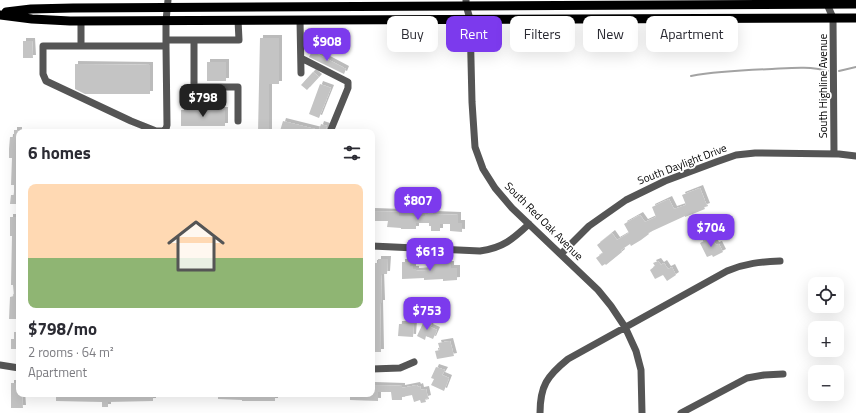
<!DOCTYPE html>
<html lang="en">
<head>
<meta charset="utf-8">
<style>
	:root { --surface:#fff; --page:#f7f7f7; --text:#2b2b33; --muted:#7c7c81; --line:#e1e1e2; --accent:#7c3aed }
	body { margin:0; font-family:"Titillium Web",sans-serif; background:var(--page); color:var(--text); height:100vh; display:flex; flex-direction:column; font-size:15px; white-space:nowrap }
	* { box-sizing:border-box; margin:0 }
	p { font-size:13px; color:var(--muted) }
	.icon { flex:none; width:22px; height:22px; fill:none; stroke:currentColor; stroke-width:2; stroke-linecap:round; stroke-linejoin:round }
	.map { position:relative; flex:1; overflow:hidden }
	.drawer { position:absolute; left:16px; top:129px; width:359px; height:268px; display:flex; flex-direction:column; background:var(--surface); border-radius:8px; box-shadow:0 4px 16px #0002 }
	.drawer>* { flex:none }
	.top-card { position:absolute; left:387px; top:16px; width:380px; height:36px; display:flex; gap:8px }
	.tools { position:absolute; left:808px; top:277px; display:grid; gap:8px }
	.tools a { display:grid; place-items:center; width:36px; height:36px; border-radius:8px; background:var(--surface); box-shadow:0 4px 16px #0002; font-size:20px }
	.price { position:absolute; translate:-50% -34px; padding:0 9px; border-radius:8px; background:var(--accent); color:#fff; font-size:13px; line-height:26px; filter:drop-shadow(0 1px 2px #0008) }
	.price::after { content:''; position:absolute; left:50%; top:24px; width:12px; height:9px; margin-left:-6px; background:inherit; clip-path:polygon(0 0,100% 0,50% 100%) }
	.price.on { background:#222; color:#fff }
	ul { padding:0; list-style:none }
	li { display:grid; align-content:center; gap:8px; height:212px; padding:0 12px }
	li+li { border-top:1px solid var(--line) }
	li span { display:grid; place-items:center; height:124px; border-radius:8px; color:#555 }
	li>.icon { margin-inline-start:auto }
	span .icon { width:72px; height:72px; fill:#fffc; stroke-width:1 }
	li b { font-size:17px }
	h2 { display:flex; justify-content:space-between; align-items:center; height:48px; padding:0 12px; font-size:17px }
	.tag { padding:0 14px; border-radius:8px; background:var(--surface); box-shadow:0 4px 16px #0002; font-size:14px; line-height:36px }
	.tag.on { background:var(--accent); color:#fff }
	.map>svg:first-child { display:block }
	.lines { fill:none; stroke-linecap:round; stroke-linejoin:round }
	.stream { stroke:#a3a3a3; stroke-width:2 }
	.building { fill:#c4c4c4; filter:url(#shadow) }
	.minor { stroke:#555; stroke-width:7 }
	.major { stroke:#000; stroke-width:9 }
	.labels { text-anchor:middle; stroke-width:3.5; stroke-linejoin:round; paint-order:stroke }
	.street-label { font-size:11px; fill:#000; stroke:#fff }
</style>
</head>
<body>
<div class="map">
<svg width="856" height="413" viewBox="0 0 856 413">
	<defs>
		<filter id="shadow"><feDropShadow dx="3" dy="-3" stdDeviation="0" flood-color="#0004"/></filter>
	</defs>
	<rect width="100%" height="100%" fill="#fff"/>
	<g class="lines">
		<path class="stream" d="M839 71 856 67
			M691 76C718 71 745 70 772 69 791 68 810 66 828 71"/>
	</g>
	<path class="building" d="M260 38H279V84H269V132H258Z
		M23 41H32L33 58H23Z
		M312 51 346 69 344 74 309 57Z
		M207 62H226V81H207Z
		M75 64 150 65V94H85L75 89Z
		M313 72 319 77 307 90 301 85Z
		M320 84 331 88 319 118 309 114Z
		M181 110H225V126H181Z
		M283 121 319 130 321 124 327 126 325 132H284L280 131Z
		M14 130H19V204H10L11 195H14V185H11L12 158H9V149L10 137H14Z
		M700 188 707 206 704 207 705 209 685 217V216L648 233 649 234 641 240 631 246 630 244 621 250 622 252 606 265 605 264 602 266 596 258 603 253 597 245 612 233 617 240 629 233 624 224 640 215 645 222 656 217 652 207 669 199 674 209 686 205 682 195Z
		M428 210H433V214L458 215V223H462V232L450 231V224H440V231H431V226H429V223H416V229H401V228L387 227 388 221H372V211L399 212V216H425V214H428Z
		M10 217H19V264H18V275H19V319H9L10 297 14 296 13 285H11L12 236H10Z
		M712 237 716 245 719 244 723 252 713 257 712 255 707 257 700 243Z
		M378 259H388L387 274H381L382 303H380L381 352H372V266H374V263H378Z
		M658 261 661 265 664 263 668 269 672 267 676 275 667 281 663 275 655 279 650 270 655 266 653 263Z
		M402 262H410V266H413V269H416V271L429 270V264H451V268H457V280L443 281V279L424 280V278L402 279Z
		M424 321 432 324 430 327 437 330 433 339 426 336 425 340 417 336Z
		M399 324H414L413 337 398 336Z
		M14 332H19V349H11V339H14Z
		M450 341 454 356 437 359 435 351 440 350 438 343Z
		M436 367 445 370 442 375 449 378 444 391 431 385 434 379 431 378Z
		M11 383H19V394H22L23 408H11Z
		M372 385 402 386V388L417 385 418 387 420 386 421 390 426 389 428 398 425 399 426 402 421 403 420 400 414 402 412 395 402 397V400H392L391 392H378V401L350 400V394H372Z
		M56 394H153V401L108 402V407H102V402L56 401Z
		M218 394H275V401H242V400L218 399Z"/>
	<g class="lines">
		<path class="minor" d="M466 0V5L470 19 472 102 475 147 483 169 495 188 512 208 598 290 611 306 625 327 636 351 641 370 642 413
			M827 0V4L833 18 834 154
			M300 20 301 73
			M81 21V46H166V21L168 0
			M166 40H239L238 20
			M194 40V87H238V121
			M81 46H43V74L46 81 131 121 156 131H163L166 129 167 125 166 46
			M301 58 348 82V88L330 132
			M372 246 480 251C503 248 513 239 529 224
			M561 254 589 226 626 200 665 181 716 162 736 155 755 153 839 154 856 156
			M0 365 19 368
			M372 369 400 368 414 362
			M540 413C540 386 547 376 568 359L727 271C746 263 760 262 780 261
			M681 413 747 378 764 375 783 374"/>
		<path class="major" d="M6 12 31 9 73 8 856 4
			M0 15 32 19 70 21 856 18"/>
	</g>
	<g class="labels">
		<g class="street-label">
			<text transform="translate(823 86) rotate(-90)" y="4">South Highline Avenue</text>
			<text transform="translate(682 164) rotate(-21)" y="4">South Daylight Drive</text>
			<text transform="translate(544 221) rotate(45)" y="4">South Red Oak Avenue</text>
		</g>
	</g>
</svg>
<div class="tools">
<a><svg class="icon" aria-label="locate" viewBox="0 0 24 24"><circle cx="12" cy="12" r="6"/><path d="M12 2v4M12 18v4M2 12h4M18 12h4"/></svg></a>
<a>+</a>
<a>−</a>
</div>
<b class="price" style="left:327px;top:62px">$908</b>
<b class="price on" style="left:203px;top:118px">$798</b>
<b class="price" style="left:418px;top:221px">$807</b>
<b class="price" style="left:711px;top:248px">$704</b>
<b class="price" style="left:430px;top:272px">$613</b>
<b class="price" style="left:427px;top:331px">$753</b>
<div class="top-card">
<a class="tag">Buy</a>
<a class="tag on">Rent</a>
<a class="tag">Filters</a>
<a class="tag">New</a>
<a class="tag">Apartment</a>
</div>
<section class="drawer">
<h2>6 homes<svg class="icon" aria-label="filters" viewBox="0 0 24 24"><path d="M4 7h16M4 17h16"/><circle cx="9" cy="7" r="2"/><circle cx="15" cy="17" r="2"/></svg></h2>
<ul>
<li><span style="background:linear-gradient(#ffd9b3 60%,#8fb573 0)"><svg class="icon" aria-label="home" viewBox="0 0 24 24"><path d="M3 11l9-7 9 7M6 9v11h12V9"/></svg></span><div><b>$798/mo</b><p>2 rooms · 64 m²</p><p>Apartment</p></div></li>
</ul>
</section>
</div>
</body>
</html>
